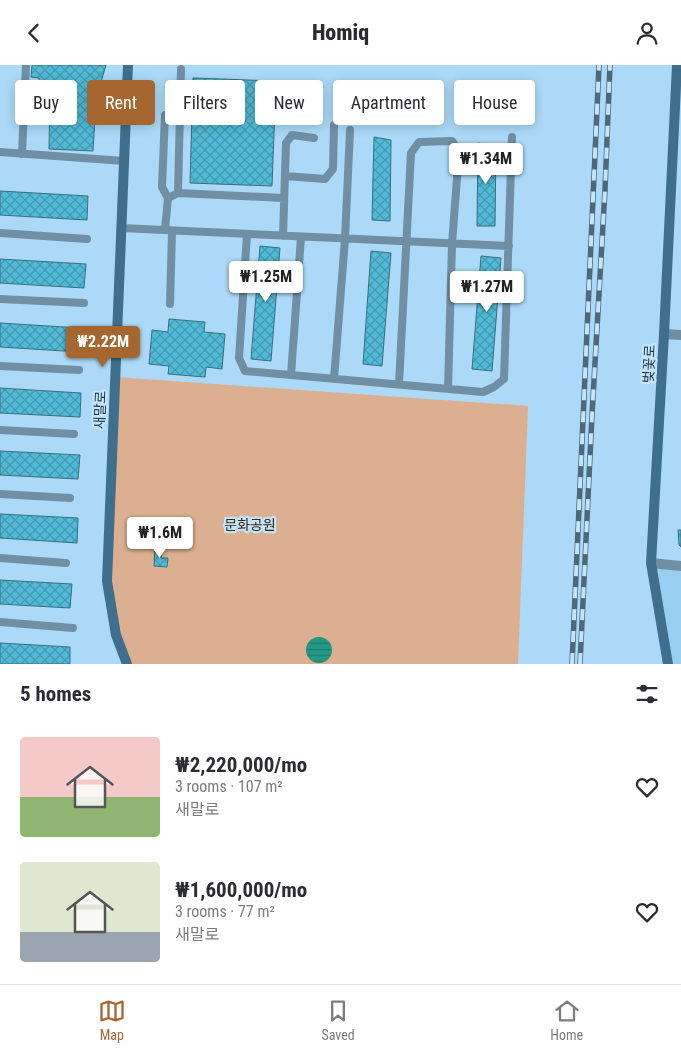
<!DOCTYPE html>
<html lang="en">
<head>
<meta charset="utf-8">
<style>
	:root { --surface:#fff; --page:#f2f2f3; --text:#2b2b33; --muted:#7c7c81; --line:#e1e1e2; --accent:#a6662f }
	body { margin:0; font-family:"Roboto Condensed","Noto Sans KR",sans-serif; background:var(--page); color:var(--text); height:100vh; display:flex; flex-direction:column; font-size:19px; white-space:nowrap }
	* { box-sizing:border-box; margin:0 }
	p { font-size:16px; color:var(--muted) }
	.icon { flex:none; width:28px; height:28px; fill:none; stroke:currentColor; stroke-width:2; stroke-linecap:round; stroke-linejoin:round }
	.map { position:relative; height:599px; overflow:hidden }
	.panel { display:flex; flex-direction:column; background:var(--surface); flex:1 }
	.panel>* { flex:none }
	.banner { position:absolute; left:15px; top:15px; width:651px; height:45px; display:flex; gap:10px }
	.price { position:absolute; translate:-50% -42px; padding:0 11px; border-radius:5px; background:#fff; color:#222; font-size:16px; line-height:32px; filter:drop-shadow(0 1px 2px #0008) }
	.price::after { content:''; position:absolute; left:50%; top:30px; width:15px; height:11px; margin-left:-8px; background:inherit; clip-path:polygon(0 0,100% 0,50% 100%) }
	.price.current { background:var(--accent); color:#fff }
	ul { padding:0; list-style:none }
	li { display:flex; align-items:center; gap:15px; height:125px; padding:0 20px }
	li span { display:grid; place-items:center; flex:none; width:140px; height:100px; border-radius:5px; color:#555 }
	li>.icon { margin-inline-start:auto }
	span .icon { width:60px; height:60px; fill:#fffc; stroke-width:1 }
	li b { font-size:21px }
	h2 { display:flex; justify-content:space-between; align-items:center; height:60px; padding:0 20px; font-size:21px }
	.chip { padding:0 18px; border-radius:5px; background:var(--surface); box-shadow:0 2px 12px #0003; font-size:18px; line-height:45px }
	.chip.current { background:var(--accent); color:#fff }
	header { display:flex; justify-content:space-between; align-items:center; height:65px; padding:0 20px; background:var(--surface); font-size:22px; font-weight:800 }
	.menu { display:flex; justify-content:space-around; align-items:center; height:70px; border-top:1px solid var(--line); background:var(--surface); font-size:14px; color:var(--muted) }
	.menu a { display:grid; justify-items:center; gap:2px }
	.menu .current { color:var(--accent) }
	.map>svg:first-child { display:block }
	.built { fill:#99cef1 }
	.park { fill:#dbaf8f }
	.water { fill:url(#water-rules) }
	.building { fill:url(#building-cross-hatch); stroke:#376f7e }
	.lines { fill:none; stroke-linecap:round; stroke-linejoin:round }
	.lane { stroke:#708fa4; stroke-width:8 }
	.street { stroke:#708fa4; stroke-width:10 }
	.secondary { stroke:#3f6f8d; stroke-width:10 }
	.rail-casing { stroke:#4e6879; stroke-width:5.5 }
	.rail { stroke:#c0e5fd; stroke-width:4; stroke-dasharray:11; stroke-linecap:butt }
	.labels { text-anchor:middle; stroke-width:4.5; stroke-linejoin:round; paint-order:stroke }
	.street-label { font-size:14px; fill:#263844; stroke:#c0e5fd }
	.park-label { font-size:14px; fill:#3f240d; stroke:#c0e5fd }
</style>
</head>
<body>
<header><svg class="icon" aria-label="back" viewBox="0 0 24 24"><path d="M15 5l-7 7 7 7"/></svg>Homiq<svg class="icon" aria-label="person" viewBox="0 0 24 24"><circle cx="12" cy="8" r="4"/><path d="M4 21q1-7 8-7t8 7"/></svg></header>
<div class="map">
<svg width="681" height="599" viewBox="0 0 681 599">
	<defs>
		<pattern id="water-rules" width="6" height="5" patternUnits="userSpaceOnUse" patternTransform="scale(1.25)"><rect width="6" height="5" fill="#239985"/><path d="M0 2.5h6" fill="none" stroke="#1e7e6e"/></pattern>
		<pattern id="building-cross-hatch" width="8" height="8" patternUnits="userSpaceOnUse" patternTransform="scale(1.25)"><rect width="8" height="8" fill="#51bbd7"/><path d="M0 0l8 8M0 8l8-8" fill="none" stroke="#4399b0"/></pattern>
	</defs>
	<rect width="100%" height="100%" fill="#abd9f7"/>
	<path class="built" d="M651 498 681 501V599H667Z"/>
	<path class="park" d="M115 312 528 341 518 599H127L107 516Z"/>
	<path class="water" d="M306 585a13 13 0 1 1 26 0a13 13 0 1 1-26 0Z"/>
	<path class="building" d="M32 0H106L101 17 97 18 93 86 49 84 50 29 40 26 39 13 31 12Z
		M193 13 276 16 272 121 190 118Z
		M374 72 391 75 390 156 372 155Z
		M478 78 496 81 495 161H477Z
		M0 126 88 131 87 155 0 150Z
		M260 181 280 183 271 296 251 294Z
		M371 186 391 188 382 301 363 299Z
		M481 191 501 193 492 306 472 304Z
		M0 194 86 199 84 223 0 218Z
		M169 254 205 257 204 267 225 269 222 304 206 302 205 312 168 309 169 301 149 299 152 265 168 267Z
		M0 258 81 263 80 287 0 282Z
		M0 323 81 328 80 352 0 348Z
		M0 386 80 390 78 414 0 410Z
		M0 449 78 453 77 478 0 473Z
		M678 465H681V482L679 480Z
		M155 482 162 483 161 493H168L167 502 154 501Z
		M0 515 72 519 70 543 0 539Z
		M0 578 70 582V599H0Z"/>
	<g class="lines">
		<path class="lane" d="M0 87 124 96
			M22 89 26 0
			M285 111 325 114 333 104 334 60
			M178 128 284 133
			M168 133 178 128 181 4
			M121 163 509 181
			M165 165 168 133 162 122 165 50
			M0 168 87 174
			M247 169 239 293 245 306 483 327 494 322 504 314 512 72
			M283 171 286 78 292 70 314 73
			M0 234 84 238
			M170 239 172 166
			M0 301 79 305
			M291 310 301 172
			M334 314 345 174 350 65
			M399 319 411 88 419 77 452 76 459 87 452 179 448 324
			M0 365 74 369
			M0 429 70 433
			M0 493 66 498
			M0 557 73 563"/>
		<path class="street" d="M664 269 681 270
			M651 498 681 501"/>
		<path class="secondary" d="M127 599 116 570 107 516 128 0
			M668 599 651 498 664 269 677 0"/>
		<g class="rail-casing">
			<path id="rail" d="M572 599 599 0
				M580 599 592 350 605 125 610 0"/>
		</g>
		<use href="#rail" class="rail"/>
	</g>
	<g class="labels">
		<g class="street-label">
			<text transform="translate(649 299) rotate(-87)" y="5">벚꽃로</text>
			<text transform="translate(100 345) rotate(-88)" y="5">새말로</text>
		</g>
		<g class="park-label">
			<text x="250" y="465">문화공원</text>
		</g>
	</g>
</svg>
<b class="price" style="left:486px;top:120px">₩1.34M</b>
<b class="price" style="left:266px;top:238px">₩1.25M</b>
<b class="price" style="left:487px;top:248px">₩1.27M</b>
<b class="price current" style="left:103px;top:303px">₩2.22M</b>
<b class="price" style="left:160px;top:494px">₩1.6M</b>
<div class="banner">
<a class="chip">Buy</a>
<a class="chip current">Rent</a>
<a class="chip">Filters</a>
<a class="chip">New</a>
<a class="chip">Apartment</a>
<a class="chip">House</a>
</div>
</div>
<section class="panel">
<h2>5 homes<svg class="icon" aria-label="filters" viewBox="0 0 24 24"><path d="M4 7h16M4 17h16"/><circle cx="9" cy="7" r="2"/><circle cx="15" cy="17" r="2"/></svg></h2>
<ul>
<li><span style="background:linear-gradient(#f6c9c9 60%,#8fb573 0)"><svg class="icon" aria-label="home" viewBox="0 0 24 24"><path d="M3 11l9-7 9 7M6 9v11h12V9"/></svg></span><div><b>₩2,220,000/mo</b><p>3 rooms · 107 m²</p><p>새말로</p></div><svg class="icon" aria-label="heart" viewBox="0 0 24 24"><path d="M12 20l-8-8c-3-5 5-10 8-4 3-6 11-1 8 4z"/></svg></li>
<li><span style="background:linear-gradient(#dfe7d0 70%,#9aa5b1 0)"><svg class="icon" aria-label="home" viewBox="0 0 24 24"><path d="M3 11l9-7 9 7M6 9v11h12V9"/></svg></span><div><b>₩1,600,000/mo</b><p>3 rooms · 77 m²</p><p>새말로</p></div><svg class="icon" aria-label="heart" viewBox="0 0 24 24"><path d="M12 20l-8-8c-3-5 5-10 8-4 3-6 11-1 8 4z"/></svg></li>
</ul>
</section>
<nav class="menu">
<a class="current"><svg class="icon" aria-label="map" viewBox="0 0 24 24"><path d="M3 6l6-2 6 2 6-2v14l-6 2-6-2-6 2zM9 4v14M15 6v14"/></svg>Map</a>
<a><svg class="icon" aria-label="saved" viewBox="0 0 24 24"><path d="M7 4h10v16l-5-4-5 4z"/></svg>Saved</a>
<a><svg class="icon" aria-label="home" viewBox="0 0 24 24"><path d="M3 11l9-7 9 7M6 9v11h12V9"/></svg>Home</a>
</nav>
</body>
</html>
